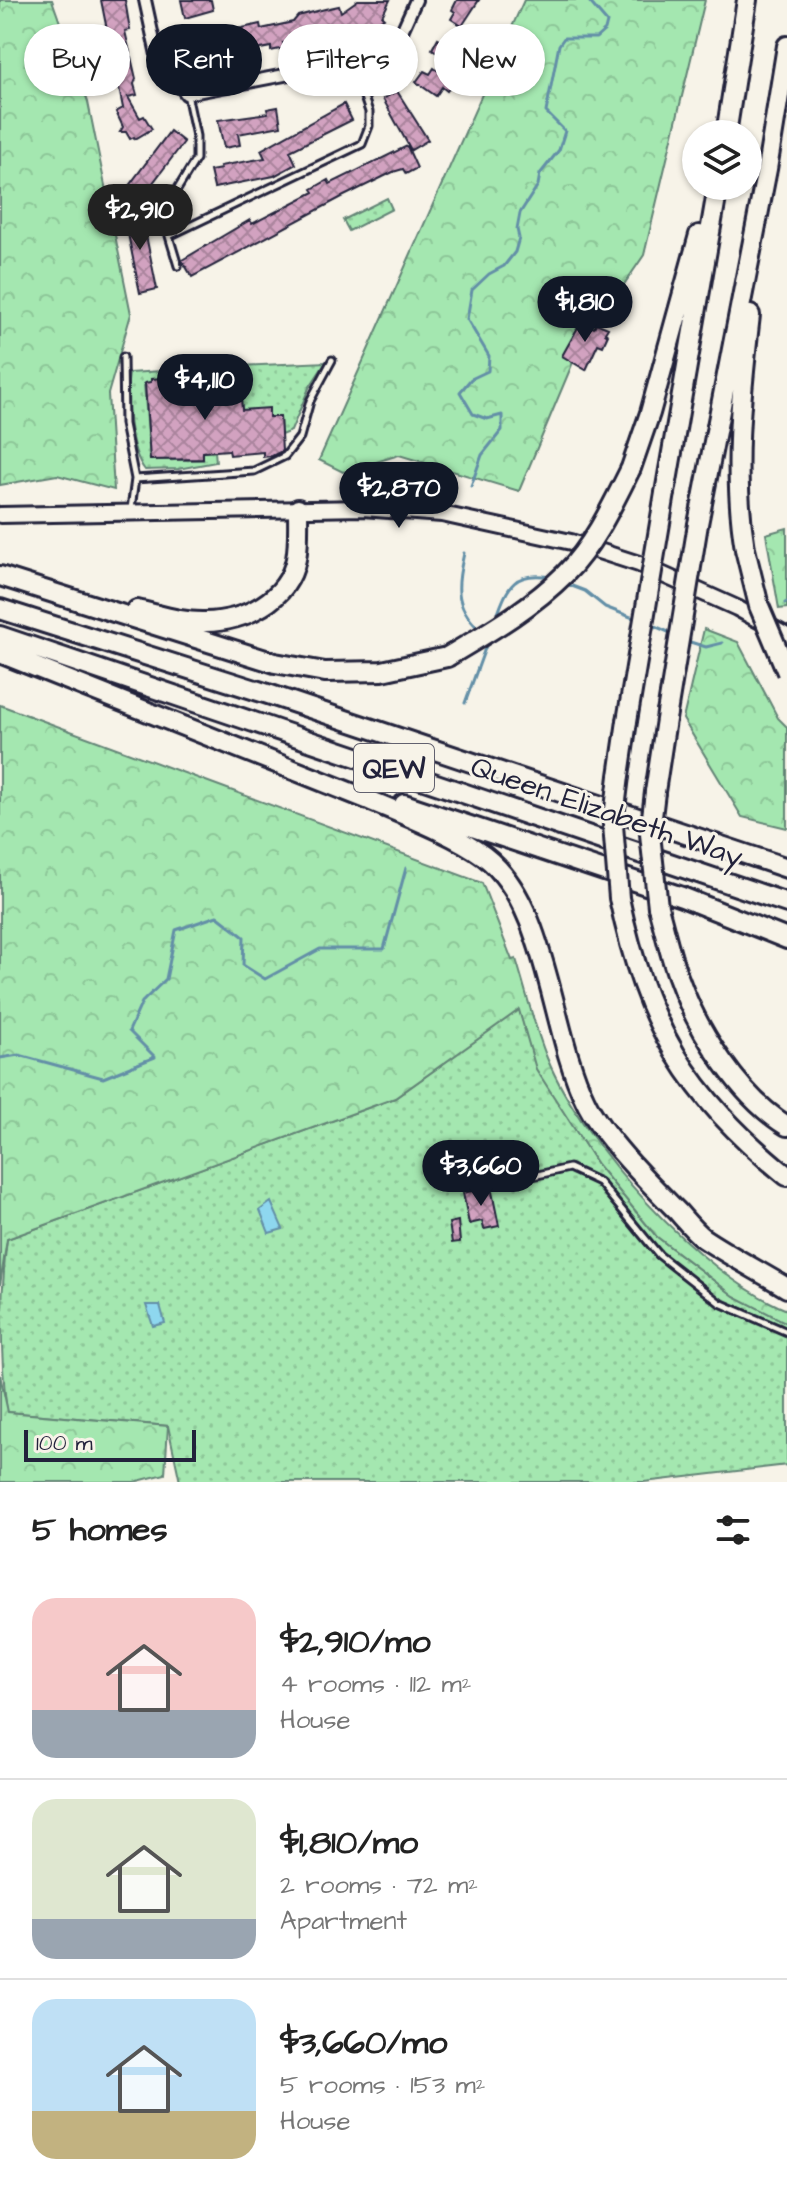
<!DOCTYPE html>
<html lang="en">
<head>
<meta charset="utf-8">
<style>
	:root { --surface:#fff; --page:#f6f6f6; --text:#222; --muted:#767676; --line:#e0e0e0; --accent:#111827 }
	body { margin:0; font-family:"Architects Daughter",sans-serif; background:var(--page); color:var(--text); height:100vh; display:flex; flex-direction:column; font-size:30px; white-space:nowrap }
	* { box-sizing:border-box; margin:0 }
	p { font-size:26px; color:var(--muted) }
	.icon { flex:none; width:44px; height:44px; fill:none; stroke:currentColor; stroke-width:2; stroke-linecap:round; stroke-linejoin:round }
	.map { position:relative; height:1482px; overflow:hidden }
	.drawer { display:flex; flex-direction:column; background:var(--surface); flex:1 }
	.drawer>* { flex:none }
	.guide { position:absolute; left:24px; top:24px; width:740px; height:72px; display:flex; gap:16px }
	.buttons { position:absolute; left:682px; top:120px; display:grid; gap:16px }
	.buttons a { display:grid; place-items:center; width:80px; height:80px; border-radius:50%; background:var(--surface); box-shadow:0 2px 6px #0004; font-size:40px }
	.scale { position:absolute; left:24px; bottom:20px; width:172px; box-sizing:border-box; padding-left:8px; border:4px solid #22223b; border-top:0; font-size:22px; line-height:28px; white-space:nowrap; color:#22223b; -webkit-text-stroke:6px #f7f3e8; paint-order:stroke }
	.price { position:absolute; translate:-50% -68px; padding:0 18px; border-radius:28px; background:var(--accent); color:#fff; font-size:26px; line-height:52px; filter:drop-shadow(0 2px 4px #0008) }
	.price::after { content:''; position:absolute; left:50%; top:48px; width:24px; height:18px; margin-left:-12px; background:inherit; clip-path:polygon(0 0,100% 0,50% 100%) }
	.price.current { background:#222; color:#fff }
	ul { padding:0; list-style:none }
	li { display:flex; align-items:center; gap:24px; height:200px; padding:0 32px }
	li+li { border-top:2px solid var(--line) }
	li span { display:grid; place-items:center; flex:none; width:224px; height:160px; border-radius:24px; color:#555 }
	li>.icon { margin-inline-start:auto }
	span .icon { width:96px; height:96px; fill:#fffc; stroke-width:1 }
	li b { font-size:34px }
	h2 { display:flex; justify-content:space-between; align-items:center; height:96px; padding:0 32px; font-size:34px }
	.chip { padding:0 28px; border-radius:36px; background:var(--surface); box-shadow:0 2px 6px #0004; font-size:28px; line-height:72px }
	.chip.current { background:var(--accent); color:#fff }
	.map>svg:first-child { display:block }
	.grass { fill:url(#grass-dots); stroke:#638476; stroke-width:2 }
	.forest { fill:url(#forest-crowns); stroke:#638476; stroke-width:2 }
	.water { fill:#8ed7ef; stroke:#638fa7; stroke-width:2 }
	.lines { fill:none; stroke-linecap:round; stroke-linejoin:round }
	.stream { stroke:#638fa7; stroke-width:3 }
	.building { fill:url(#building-cross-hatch); stroke:#22223b; stroke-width:2 }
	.service-casing { stroke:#22223b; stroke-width:11 }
	.minor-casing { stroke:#22223b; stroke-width:16 }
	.secondary-casing { stroke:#22223b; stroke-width:20 }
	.motorway-casing { stroke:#22223b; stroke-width:24 }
	.service { stroke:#f7f3e8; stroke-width:5 }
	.minor { stroke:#f7f3e8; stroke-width:10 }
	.secondary { stroke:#f7f3e8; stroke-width:14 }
	.motorway { stroke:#f7f3e8; stroke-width:18 }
	.motorway-bridge-casing { stroke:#22223b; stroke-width:24; stroke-linecap:butt }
	.motorway-bridge { stroke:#f7f3e8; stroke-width:18 }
	.labels { text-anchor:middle; stroke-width:6; stroke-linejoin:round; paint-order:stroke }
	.shield { fill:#f7f3e8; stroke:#62616f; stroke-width:2 }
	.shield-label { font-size:28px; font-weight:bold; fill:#22223b }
	.street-label { font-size:30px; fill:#22223b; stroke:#f7f3e8 }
</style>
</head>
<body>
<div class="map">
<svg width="787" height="1482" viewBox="0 0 787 1482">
	<defs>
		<pattern id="grass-dots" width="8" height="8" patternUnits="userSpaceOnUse" patternTransform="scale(2)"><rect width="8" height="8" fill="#a4e7b0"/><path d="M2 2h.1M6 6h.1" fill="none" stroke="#8dc698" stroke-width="1.8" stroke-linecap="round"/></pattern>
		<pattern id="forest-crowns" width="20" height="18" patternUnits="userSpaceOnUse" patternTransform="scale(2)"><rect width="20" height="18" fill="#a4e7b0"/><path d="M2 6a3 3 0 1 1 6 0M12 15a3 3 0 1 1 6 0" fill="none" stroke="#8dc698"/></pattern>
		<pattern id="building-cross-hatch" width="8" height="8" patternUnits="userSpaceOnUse" patternTransform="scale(2)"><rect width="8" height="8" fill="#d2a2c0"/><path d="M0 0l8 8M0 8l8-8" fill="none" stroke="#aa849d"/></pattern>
	</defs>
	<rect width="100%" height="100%" fill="#f7f3e8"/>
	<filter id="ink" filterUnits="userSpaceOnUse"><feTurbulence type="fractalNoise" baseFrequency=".0125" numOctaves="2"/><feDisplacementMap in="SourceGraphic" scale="16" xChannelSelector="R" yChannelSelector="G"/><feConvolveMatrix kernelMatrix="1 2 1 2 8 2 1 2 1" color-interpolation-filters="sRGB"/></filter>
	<g filter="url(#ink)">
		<path class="grass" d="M387 198 392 209 349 231 343 220Z
			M326 362 309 388 291 431 281 435 280 417H269L268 409 242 410 239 366Z
			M196 369 197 379H152L151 382 144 383 150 460H203V452L215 451 216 462 178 469 145 470C129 450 125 398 129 373Z
			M519 1009 537 1069 597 1164 656 1236 734 1296 787 1322V1465L644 1482H180L168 1426 7 1412C0 1355 0 1297 7 1239L395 1098Z"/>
		<path class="forest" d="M0 0H52L88 102 131 314 108 394 114 490 57 475 0 485Z
			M524 0H705L644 255 576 355 519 491 399 455 343 472 319 460Z
			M787 528V608L779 609 766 534Z
			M704 629 738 642 778 718 787 727V828L742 817 683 719Z
			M0 705 482 883 512 960 516 959C526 991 534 1026 547 1058 583 1145 699 1274 787 1310V1323L734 1296 656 1236 597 1164 536 1069 519 1010 395 1098 7 1239 0 1285Z
			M0 1375 8 1412 168 1426 165 1474 134 1482H0Z"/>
		<path class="water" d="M271 1202 283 1229 269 1233 260 1210Z
			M146 1305H160L165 1323 153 1326Z"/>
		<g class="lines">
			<path class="stream" d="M471 486 482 455 502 430V415L487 419 473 414 460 392 471 379 488 371 489 356 467 319 472 290 489 274 504 266 515 252 519 238 517 229 520 213 538 185 540 174 559 150 565 131 546 112 559 45 564 38H596L605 30 607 22 588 0
				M464 553C457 585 453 605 479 629
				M564 583 585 591 605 607 636 619
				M785 603 787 602
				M497 616C508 586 514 571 550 577
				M650 624 673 634
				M687 641 706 647 722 643
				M465 703 488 640
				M0 1058 19 1055 103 1078 155 1057 129 1031 142 1002 166 979 176 930 217 916 244 937 243 965 265 979 320 949H384L406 868"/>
		</g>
		<path class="building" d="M101 0H125L130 30 125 31 136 79 134 84 137 95 128 97 140 118 144 116 152 129 135 139 134 137 130 139 126 132H120L123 127 116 112 123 108 119 88 111 90 106 66 101 63 98 47 110 45Z
			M181 0H211L213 10 185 18Z
			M358 0H390L382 16 384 18 373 26 369 21 348 35 308 44 306 37 283 43 284 48 271 51V47L240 53 241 56 219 62 202 64 198 57 189 54V35L206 32 207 36 260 24 261 29 293 22 298 16 325 9 339 6 341 12Z
			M457 0H479L462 26 451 19 455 12 452 10Z
			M457 33 475 43 461 66 432 49 438 38 450 45Z
			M434 68 454 82 447 91 442 87 436 96 416 82 424 71 430 74Z
			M397 91 428 140 411 150 383 99Z
			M344 104 352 120 290 151 296 164 274 176 214 188 210 171 221 169 220 166 265 158 261 150Z
			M278 107 281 126 238 134 240 145 224 148 218 120 268 113 267 109Z
			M170 131 184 142 143 196 145 197 138 206 125 195 130 188 128 187Z
			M407 146 417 168 406 174 403 169 393 172 342 197 192 277 182 260 250 220 252 224 314 192 312 189 328 180 330 184Z
			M141 211 157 289 140 293 124 214Z
			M581 322 594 328 596 323 608 328 605 333 608 335 603 346 598 344 586 370 562 356Z
			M174 377V381L198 379 199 391 240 388 242 410 269 408V417H280L282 451 272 456 263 457V452L230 455 229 450 203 452V459L150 460 145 383 151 382V379Z
			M491 1187 499 1226 484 1229 482 1221 469 1224 463 1193Z
			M458 1221 460 1242 452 1243 449 1223Z"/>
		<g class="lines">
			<g class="service-casing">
				<path id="service" d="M169 236 362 144 369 126V112L352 62
					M178 266 169 236 166 208 196 159V136L187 94
					M123 357 124 424 135 479 131 509
					M135 479 254 471 285 456 300 437 310 401 332 360
					M474 1178H524L569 1168 599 1182 659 1255 720 1303 787 1332"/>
			</g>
			<g class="minor-casing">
				<path id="minor" d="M145 0 157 55 186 94 352 62 402 31 416 0"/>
			</g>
			<g class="secondary-casing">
				<path id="secondary" d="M0 515 363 508 442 514 571 542 639 564 737 608 787 636"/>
			</g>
			<g class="motorway-casing">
				<path id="motorway" d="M726 134 747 0
					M631 468 650 413 699 235
					M665 493 718 186
					M698 524 767 169 787 46
					M745 549C732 471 741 394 750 315
					M0 576 275 663 325 672 382 671 447 657
					M0 609 268 694 787 868
					M137 610C159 615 183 623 205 622 244 621 288 601 296 559 299 543 298 526 298 509
					M0 636 787 903
					M0 653 369 800C404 815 454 834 484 856 548 904 550 1029 585 1100 601 1135 650 1184 678 1212 686 1221 694 1231 703 1238 730 1256 759 1271 787 1288
					M619 776 627 721
					M655 792 667 713
					M404 804 682 897 787 939
					M619 898C646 1025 686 1094 787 1176
					M658 907C665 931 670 956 679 979 697 1030 740 1098 787 1126"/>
			</g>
			<use href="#service" class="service"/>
			<use href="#minor" class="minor"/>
			<use href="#secondary" class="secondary"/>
			<use href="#motorway" class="motorway"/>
			<g class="motorway-bridge-casing">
				<path id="motorway-bridge" d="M745 549 759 606 787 672
					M447 657C489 632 531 608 565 574 594 545 613 504 631 468
					M667 713 698 524
					M627 721 665 493
					M655 792 650 834 658 907
					M619 898 613 825 619 776"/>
			</g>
			<use href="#motorway-bridge" class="motorway-bridge"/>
		</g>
	</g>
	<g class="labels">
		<rect class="shield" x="354" y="744" width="80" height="48" rx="6"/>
		<g class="shield-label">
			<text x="394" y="778">QEW</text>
		</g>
		<g class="street-label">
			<text transform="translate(607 811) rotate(19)" y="10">Queen Elizabeth Way</text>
		</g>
	</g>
</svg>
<div class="buttons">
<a><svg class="icon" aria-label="layers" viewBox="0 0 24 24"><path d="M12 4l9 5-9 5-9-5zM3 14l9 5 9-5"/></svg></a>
</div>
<div class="scale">100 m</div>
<b class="price current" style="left:140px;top:252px">$2,910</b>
<b class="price" style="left:585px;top:344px">$1,810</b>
<b class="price" style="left:205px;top:422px">$4,110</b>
<b class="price" style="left:399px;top:530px">$2,870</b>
<b class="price" style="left:481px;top:1208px">$3,660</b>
<div class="guide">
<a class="chip">Buy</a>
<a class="chip current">Rent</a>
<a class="chip">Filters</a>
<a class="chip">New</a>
</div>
</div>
<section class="drawer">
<h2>5 homes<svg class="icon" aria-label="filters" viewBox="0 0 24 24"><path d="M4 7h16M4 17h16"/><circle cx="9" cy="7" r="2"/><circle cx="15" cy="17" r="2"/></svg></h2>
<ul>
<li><span style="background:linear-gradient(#f6c9c9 70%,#9aa5b1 0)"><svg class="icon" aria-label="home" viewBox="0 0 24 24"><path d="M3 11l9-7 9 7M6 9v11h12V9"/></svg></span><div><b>$2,910/mo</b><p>4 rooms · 112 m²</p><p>House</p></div></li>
<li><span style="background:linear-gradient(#dfe7d0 75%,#9aa5b1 0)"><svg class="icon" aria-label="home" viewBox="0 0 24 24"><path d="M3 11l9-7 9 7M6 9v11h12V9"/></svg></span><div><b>$1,810/mo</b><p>2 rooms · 72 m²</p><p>Apartment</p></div></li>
<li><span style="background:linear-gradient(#bfe0f5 70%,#c2b280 0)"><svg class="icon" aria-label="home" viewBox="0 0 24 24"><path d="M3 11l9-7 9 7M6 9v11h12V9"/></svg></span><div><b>$3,660/mo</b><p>5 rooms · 153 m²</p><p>House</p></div></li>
</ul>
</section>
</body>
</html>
